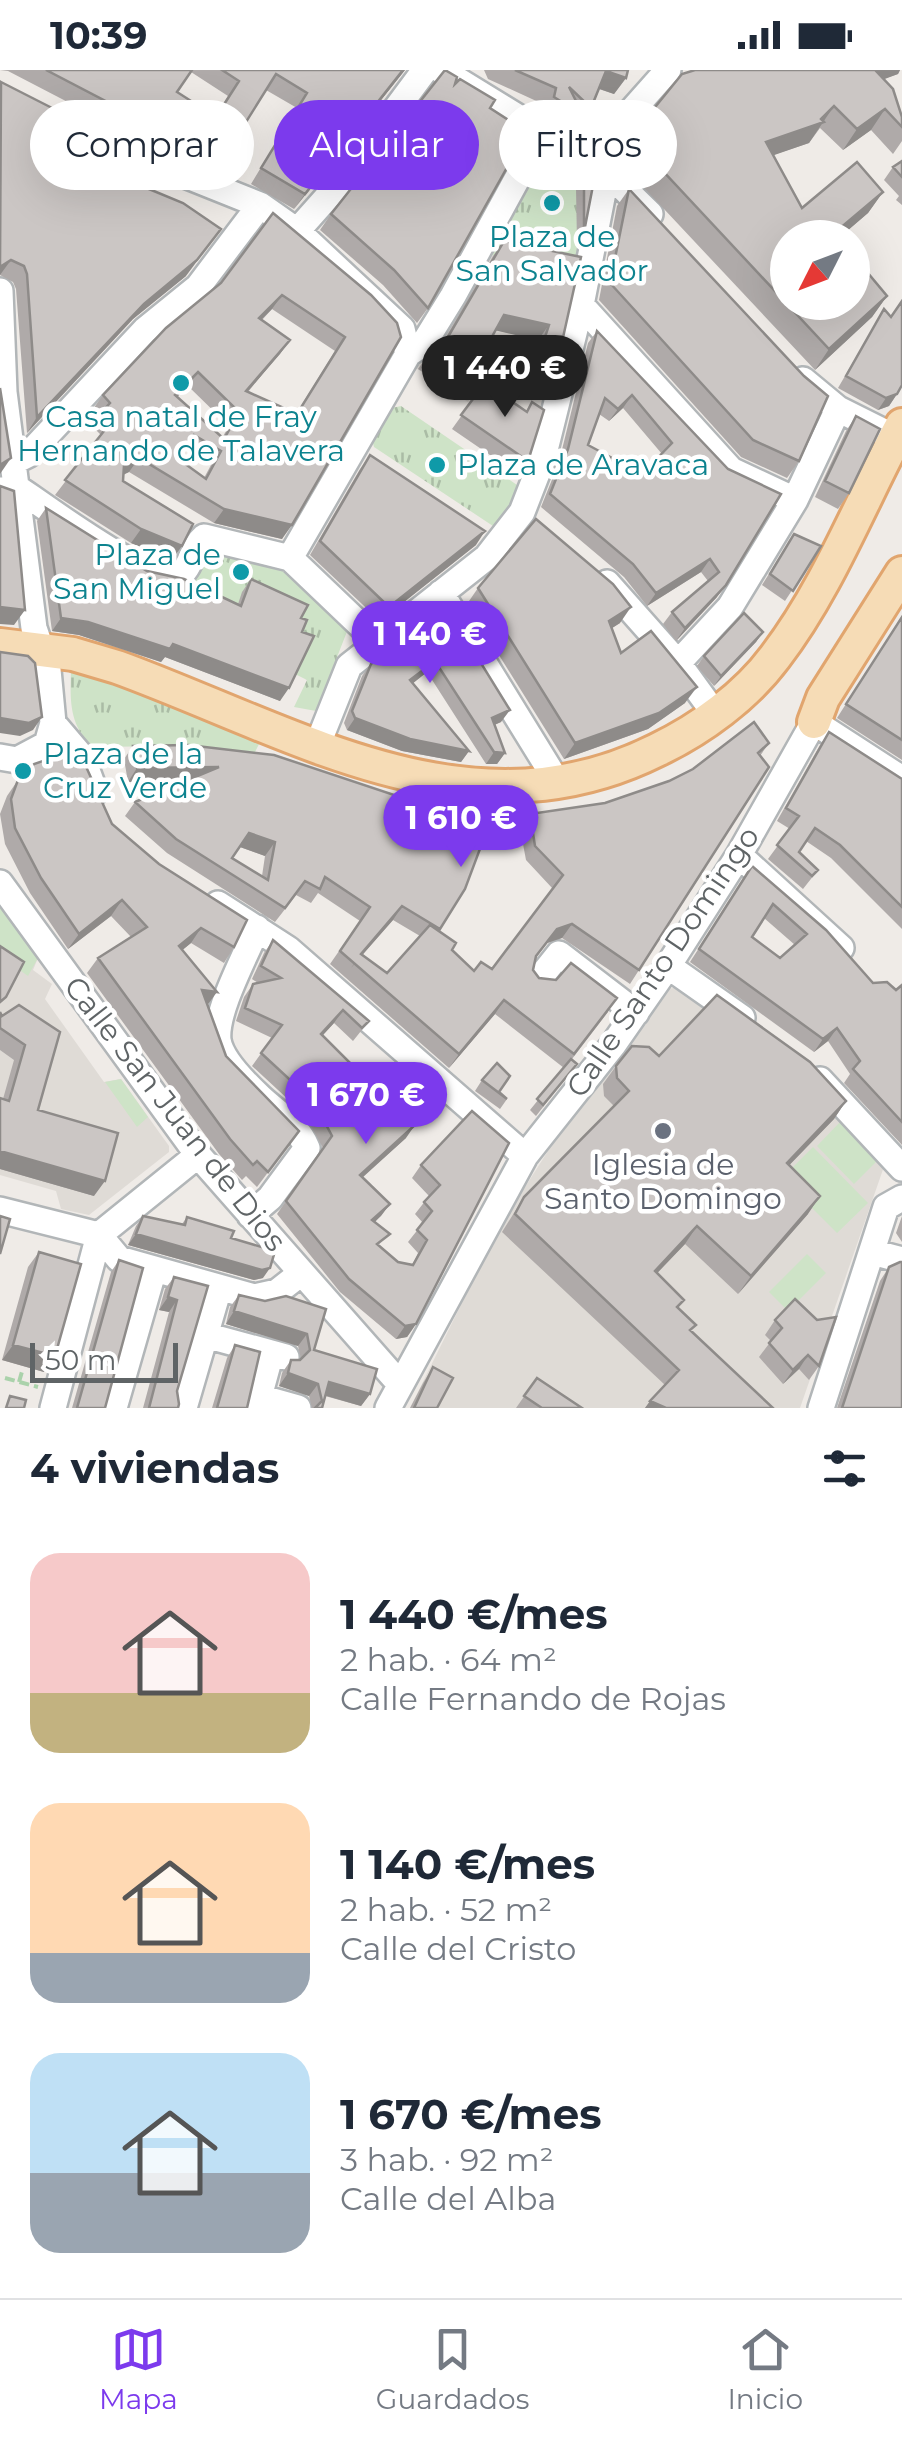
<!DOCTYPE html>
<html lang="es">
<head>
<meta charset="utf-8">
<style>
	:root { --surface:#fff; --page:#f6f6f7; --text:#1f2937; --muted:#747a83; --line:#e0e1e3; --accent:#7c3aed }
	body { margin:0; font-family:Montserrat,sans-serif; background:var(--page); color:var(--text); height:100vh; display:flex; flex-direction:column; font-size:38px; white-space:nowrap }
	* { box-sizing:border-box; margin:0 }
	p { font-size:32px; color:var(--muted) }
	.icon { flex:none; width:55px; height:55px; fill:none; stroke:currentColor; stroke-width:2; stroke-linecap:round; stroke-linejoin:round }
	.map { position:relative; height:1338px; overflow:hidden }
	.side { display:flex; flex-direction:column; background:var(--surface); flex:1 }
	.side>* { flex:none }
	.guide { position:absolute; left:30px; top:30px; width:842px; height:90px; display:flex; gap:20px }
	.needle { width:65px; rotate:228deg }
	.buttons { position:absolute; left:770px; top:150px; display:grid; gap:20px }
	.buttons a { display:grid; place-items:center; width:100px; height:100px; border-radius:50%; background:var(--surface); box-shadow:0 10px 40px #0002; font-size:50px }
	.scale { position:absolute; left:30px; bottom:25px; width:148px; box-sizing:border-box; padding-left:10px; border:5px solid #5f6466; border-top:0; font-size:28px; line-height:35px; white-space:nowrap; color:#5f6466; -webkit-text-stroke:8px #fff; paint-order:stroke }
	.price { position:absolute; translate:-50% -85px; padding:0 22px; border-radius:35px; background:var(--accent); color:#fff; font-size:32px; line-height:65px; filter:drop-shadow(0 2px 5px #0008) }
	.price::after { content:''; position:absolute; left:50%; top:60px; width:30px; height:22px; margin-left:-15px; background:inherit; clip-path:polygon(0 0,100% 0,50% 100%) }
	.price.active { background:#222; color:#fff }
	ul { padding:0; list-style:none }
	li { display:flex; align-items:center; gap:30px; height:250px; padding:0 30px }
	li span { display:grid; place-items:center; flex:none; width:280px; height:200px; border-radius:30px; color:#555 }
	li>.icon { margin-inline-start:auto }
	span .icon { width:120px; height:120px; fill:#fffc; stroke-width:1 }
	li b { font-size:42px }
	h2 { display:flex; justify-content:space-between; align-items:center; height:120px; padding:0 30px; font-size:42px }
	.tag { padding:0 35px; border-radius:45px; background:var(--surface); box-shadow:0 10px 40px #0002; font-size:35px; line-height:90px }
	.tag.active { background:var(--accent); color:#fff }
	.status { display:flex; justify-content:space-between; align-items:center; height:70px; padding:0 50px; background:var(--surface); direction:ltr }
	.status svg { height:28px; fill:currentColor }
	.tabs { display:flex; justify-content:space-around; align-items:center; height:140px; border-top:2px solid var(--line); background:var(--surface); font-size:28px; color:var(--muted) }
	.tabs a { display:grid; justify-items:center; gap:5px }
	.tabs .active { color:var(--accent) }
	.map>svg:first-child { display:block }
	.education { fill:#dfdbd6 }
	.grass { fill:#cee3c7 }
	.park { fill:url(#park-tufts) }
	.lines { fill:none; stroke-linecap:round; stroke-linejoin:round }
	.minor-casing { stroke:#b2b6b8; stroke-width:30 }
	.major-casing { stroke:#e1a56e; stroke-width:38 }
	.path { stroke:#aad2ab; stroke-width:4; stroke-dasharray:10 5; stroke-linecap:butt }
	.minor { stroke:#fff; stroke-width:25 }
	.major { stroke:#f6dcb6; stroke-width:32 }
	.wall { fill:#afaaa9; fill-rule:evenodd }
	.shaded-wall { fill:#8e8b89 }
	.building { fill:#cbc6c4; stroke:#8e8b89; stroke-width:2.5; fill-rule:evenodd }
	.culture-dot { fill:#0f9aa8; stroke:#fff; stroke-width:4 }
	.worship-dot { fill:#6b7280; stroke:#fff; stroke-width:4 }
	.labels { text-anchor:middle; stroke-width:9; stroke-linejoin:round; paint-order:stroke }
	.culture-label { font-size:30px; fill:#0d838f; stroke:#fff }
	.street-label { font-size:30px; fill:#5f6466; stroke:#fff }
	.worship-label { font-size:30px; fill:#5b616d; stroke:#fff }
</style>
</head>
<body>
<div class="status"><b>10:39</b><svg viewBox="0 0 49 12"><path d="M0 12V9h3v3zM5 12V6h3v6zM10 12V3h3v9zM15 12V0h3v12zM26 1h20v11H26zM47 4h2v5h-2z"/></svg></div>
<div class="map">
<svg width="902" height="1338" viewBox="0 0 902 1338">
	<defs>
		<pattern id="park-tufts" width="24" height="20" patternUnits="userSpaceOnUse" patternTransform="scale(2.5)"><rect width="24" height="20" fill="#cee3c7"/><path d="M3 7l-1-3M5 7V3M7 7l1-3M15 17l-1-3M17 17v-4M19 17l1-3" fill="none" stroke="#aabca5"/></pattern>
	</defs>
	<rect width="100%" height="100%" fill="#efebe7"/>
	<path class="education" d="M486 184 535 194 538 270 533 287 557 299 542 357 517 355 473 325 468 332 416 298Z
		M0 837 38 888 33 900 52 914 45 929 104 1012 121 1009 169 1076V1082L89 1145 61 1139 56 1121 0 1105Z
		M679 917 887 1088 800 1338H410L499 1158 576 1037 668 919Z"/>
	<path class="grass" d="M0 837 38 888 28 906 0 886Z
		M121 1009 148 1047 137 1057 105 1012Z
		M841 1051 879 1089 854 1114 817 1076Z
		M813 1077 868 1133 837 1163 782 1108Z
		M807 1184 826 1203 788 1241 769 1222Z"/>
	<path class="park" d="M548 87 593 107 578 203 486 184 540 90Z
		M401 336 517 415 511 439 500 455 493 456 374 377 372 369 392 338Z
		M215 477 276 495 348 559 316 641 294 637 307 610 293 603 243 522 234 544 184 527 202 481Z
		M71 601 156 626 259 674 254 684 173 676 93 677C69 656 70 630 71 601Z"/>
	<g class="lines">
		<g class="minor-casing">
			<path id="minor" d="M441 0 607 102 650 144
				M130 83 260 135 297 161 402 259 408 284
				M588 90 668 0
				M297 161 346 106 425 0
				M0 221 4 322 34 558 48 600 53 653 82 687 95 722
				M581 235 731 400 795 430
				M803 310 838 339 882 361
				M13 392 29 384 145 260 198 217 260 135
				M0 420 19 419C44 436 152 516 178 506 191 500 192 477 204 467L290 488 378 572
				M290 488 408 284 424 273 453 226 541 65
				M607 513 678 593 715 644
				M441 523 558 713
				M678 593 730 537 795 430 838 339
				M317 676 349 596 487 487 522 442 543 388 581 235 607 102
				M0 687 17 690 47 674 53 653
				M739 785 841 878
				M0 813 198 1085 399 1313
				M218 834 288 879 525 1086
				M668 896 742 948
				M539 909 559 884 636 943
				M820 1010 902 1098
				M0 1140 99 1165 119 1189 254 1227 277 1222 300 1204
				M250 1145 270 1128 307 1078C297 1054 277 1043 260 1027 246 1014 221 989 218 970 215 941 246 885 257 858
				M872 1182 902 1190
				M205 1265 286 1287
				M259 1327 298 1338
				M53 1338 99 1165 198 1085
				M114 1338 154 1199
				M184 1338 219 1218
				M256 1338 271 1283
				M388 1338 525 1086 613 975 668 896 739 785 814 652 902 709
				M821 1338 886 1137 902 1128"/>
		</g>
		<g class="major-casing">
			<path id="major" d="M0 575 73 584 117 597C293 661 469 774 657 680 701 659 746 626 775 587 828 518 861 431 902 355
				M814 652 823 628 902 503"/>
		</g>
		<path class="path" d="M5 1308 38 1317
			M19 1312 23 1298"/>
		<use href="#minor" class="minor"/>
		<use href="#major" class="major"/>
	</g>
	<path class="wall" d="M0 0H405L294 139 251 114 297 38 266 20 215 100 135 67 8 1ZM191 2 228 26 215 47 177 22Z
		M484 0H628L626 8 614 24 599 19 591 38 579 54 577 52 571 61 542 43 545 35 488 9Z
		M695 0H900L898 4 883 9 902 47V71L893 84 871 60 843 80 820 58 809 73 773 85 802 138 883 122 868 143 842 165 855 190 887 226 872 247 815 300 619 91V84L634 63Z
		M0 13 149 119 186 206 133 249 27 363 16 219 13 212 0 205Z
		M455 14 490 38 428 238 417 253 383 215 320 160 331 144Z
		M555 77 596 100 584 162 577 173 576 118 547 87Z
		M902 91V135L896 130 899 126 884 110 893 97Z
		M629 119 799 391 787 408 741 387 599 230 617 136Z
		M504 171 560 281 549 295 533 287 538 270 496 260 468 310 458 324 418 299 428 285 444 270 493 186Z
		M221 213 371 225 282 469 214 453 129 402 124 404 123 411 172 490 131 473 55 425 101 365 92 356 99 346 93 339 103 325ZM272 239 335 281 296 344 248 322 290 270 262 250ZM188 316 229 356 222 368 177 327ZM184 379 211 395 204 408 177 388Z
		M884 239 891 247 897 324 889 336 878 340 838 318Z
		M597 261 728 399 717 527 676 571 663 554 672 542 708 511 701 502 647 536 624 507 541 437 559 392 588 273ZM623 338 662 384 642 404 588 375 599 344 609 351Z
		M485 313 526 341 532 332 528 391 519 405 452 359Z
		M856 346 849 423 838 439 815 427 846 361Z
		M370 385 476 475 380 551 310 485 360 399Z
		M46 438 147 501 238 534 242 522 251 509 301 548 302 562 280 631 165 587 161 592 79 565 52 561 37 451Z
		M794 464 821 476 785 531 762 515Z
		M478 518 620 553 612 558 621 583 685 633 648 659 564 689 467 534Z
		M445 535 501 652 494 655 505 683 497 694H486L427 602 413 613 469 681 461 692 402 681 347 660 344 653 362 606 371 594Z
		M902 546V690L837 648Z
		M763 562 756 572 714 616 697 596 704 586Z
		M829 662 902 709V859L831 788 806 771 799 782 818 800 803 819 768 789 790 759 777 751 820 675Z
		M769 673 760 686 639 900 630 914 562 868 547 873 535 888 533 900 539 908 608 942 572 989 577 994 536 1046 530 1040 564 998 495 944 449 998 330 894 360 851 318 823 311 833 296 825 275 852 167 783 125 746 135 732 185 711 128 712 124 689 133 676 465 819 438 861 452 880 474 901 492 899 553 819 526 790 520 758 530 744 605 733 669 711ZM240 777 265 786 262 806 232 788ZM393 850 420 866 387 903 362 885Z
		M18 710 112 754 234 877 224 893 191 873 182 880 208 936 226 986 299 1061 257 1117 246 1106 242 1110 219 1084 87 903 98 888 131 867 111 846 68 879 30 823 5 774 0 744 7 726Z
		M743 810 873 913 896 920 902 915V1075L844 1013 850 1004 828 971 814 982 690 892ZM764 848 795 875 780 888 752 867Z
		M273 870 369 951 353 971 334 953 322 966 406 1068 362 1107 390 1134 375 1152 380 1177 398 1192 412 1195 418 1183 408 1172 423 1153 415 1144 429 1126 412 1108 421 1095 472 1041 416 1254 407 1267 396 1269 340 1222 277 1144 323 1078 305 1045 252 996 272 968 236 951 244 927 253 914 258 913 252 909 264 883Z
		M19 935 38 1040 94 1126 0 1099V1028L3 1029 14 990 0 980V942L2 946Z
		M659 986 846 1031 834 1049 789 1095 808 1144 738 1224 685 1174 657 1203 691 1261 773 1338H645L665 1315 502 1162 524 1127 614 1036 604 1026 603 1014 616 996Z
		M482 1010 507 1029 500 1039 475 1021Z
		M143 1146 182 1154 187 1147 231 1168 263 1208 254 1210 128 1175 136 1156Z
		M902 1146V1172L896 1163Z
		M39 1182 44 1302 2 1290 28 1197Z
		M119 1190 105 1338H72L111 1202Z
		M889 1197 902 1338H837L880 1211Z
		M174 1207 208 1216 177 1321 178 1338H143L169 1242 159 1240 165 1219Z
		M239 1225 265 1231 286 1226 314 1280 370 1324 361 1336 325 1326 322 1338H312L309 1326 279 1316 282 1303 291 1290 301 1289 298 1276 226 1254 230 1237Z
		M775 1250 819 1296 809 1310 799 1299 783 1314 759 1287 771 1271 765 1265Z
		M235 1275 247 1338H212L227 1288Z
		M433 1297 437 1338H410L423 1313Z
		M537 1308 582 1338H516Z"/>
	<path class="shaded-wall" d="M403 0H405L294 139 305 124Z
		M872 0H900L898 4 858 19Z
		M606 1 626 8 614 24 594 17Z
		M834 36 809 73 751 93 766 72 821 49Z
		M885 39 871 60 843 80 857 59Z
		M146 52 226 84 215 100 135 67Z
		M883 122 868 143 839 168V159Z
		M221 159 186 206 133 249 27 363 37 347 144 234Z
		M11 190 0 205V197Z
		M282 225 272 239 249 262 259 248Z
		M887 226 872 247 815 300 829 279Z
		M504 245 549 255 538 270 494 260Z
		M290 270 280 284 236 335 246 321Z
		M198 302 188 316 165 339 175 325Z
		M897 324 889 336 878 340 886 328Z
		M632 325 623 338 609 351 618 339Z
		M11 388 0 404V395Z
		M139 388 129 402 115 409 124 395Z
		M224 439 292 455 282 469 214 453Z
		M141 459 182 476 172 490 131 473Z
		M485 461 476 475 380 551 389 537Z
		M710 489 701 502 647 536 656 523Z
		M726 515 717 527 676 571 685 558Z
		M0 537 25 540 14 555 0 554Z
		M631 537 620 553 598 567 609 551Z
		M61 548 88 552 173 574 289 618 280 631 165 587 161 592 79 565 52 561Z
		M763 562 756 572 714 616 721 606Z
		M435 591 427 602 402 622 410 610Z
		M697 617 685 633 648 659 564 689 575 673Z
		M510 640 501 652 483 660 492 648Z
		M42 647 33 660 20 666 0 663V648Z
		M355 648 469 681 461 692 402 681 347 660Z
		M494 682 505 683 497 694H486Z
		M219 697 209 711 128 712 137 698Z
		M249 763 275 772 265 786 240 777Z
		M122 830 111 846 68 879 79 864Z
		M402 836 393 850 351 898 361 884Z
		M572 854 562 868 547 873 526 900 557 859Z
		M201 858 191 873 168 892 179 876Z
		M202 920 217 922 206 937Z
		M504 930 495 944 449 998 459 984Z
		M343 940 334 953 312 977 321 964Z
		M837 958 828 971 814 982 823 969Z
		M846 1031 834 1049 774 1111 787 1093Z
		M415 1055 406 1068 351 1118 360 1105Z
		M0 1081 105 1111 94 1126 0 1099Z
		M820 1126 808 1144 738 1224 751 1206Z
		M390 1134 381 1146 363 1163 372 1150Z
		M697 1156 685 1174 642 1219 655 1201Z
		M136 1164 270 1198 263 1208 254 1210 128 1175Z
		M168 1227 177 1230 169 1242 159 1240Z
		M234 1241 307 1264 298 1276 226 1254Z
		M416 1254 407 1267 396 1269 405 1256Z
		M13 1275 55 1286 44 1302 2 1290Z
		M808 1285 799 1299 783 1314 793 1300Z
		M288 1303 318 1314 309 1326 279 1316Z
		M329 1312 370 1324 361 1336 320 1324Z
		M650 1331 666 1338H645Z"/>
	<path class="building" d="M46 0H192L177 22 216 47 239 11 222 0H403L305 124 261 98 307 23 276 4 226 84 146 52Z
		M445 0 457 7 455 14 460 9 495 30 490 38 527 62 428 238 394 200 331 144Z
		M515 0H628L626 8 606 1 591 38 569 17 583 45 554 27 556 18Z
		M695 0H875L893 19 902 47V57L885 39 857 59 834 36 821 49 824 52 766 72 802 138 857 92 883 122 839 159 843 168H788V232H852V184L887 226 829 279 634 70V63L682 4Z
		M1 12 162 94 149 119 183 133 221 159 197 190 144 234 37 347 27 204 24 196 11 190 0 197Z
		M555 77 596 100 584 162V108Z
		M902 91V107L893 97Z
		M629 119 804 306 828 326 799 391 753 370 610 213Z
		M273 143 371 225 397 253 401 267 292 455 224 439 139 388 124 395 123 411 193 454 182 476 141 459 65 410 112 351 102 342 110 333 103 325 166 258 221 213ZM282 225 345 267 297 344 246 321 290 270 259 248ZM198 302 239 342 224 369 175 325ZM194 365 221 381 206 409 177 388Z
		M504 171 581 187 560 281 543 273 549 255 504 245 468 310 428 285 448 267Z
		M902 231V315L897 324 886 328 846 306 884 239 891 247Z
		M597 261 728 399 781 424 726 515 685 558 672 542 719 502 710 489 656 523 633 494 550 424 568 379ZM632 325 672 373 642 404 588 375 605 328 618 339Z
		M485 313 527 342 532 332 544 340 528 391 461 345Z
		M0 318 11 388 0 395Z
		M856 346 880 359 849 423 825 411Z
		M370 385 485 461 389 537 320 471Z
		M0 416 14 421 25 540 0 537Z
		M46 438 147 501 184 509 241 536 251 509 308 535 301 548 307 550 302 562 314 566 289 618 173 574 170 579 88 552 61 548Z
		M536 449 613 514 631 537 609 551 621 583 651 561 697 617 659 643 575 673 478 518Z
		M794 464 821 476 793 521 770 504Z
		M445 535 510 640 492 648 505 683 494 682 435 591 410 610 469 681 410 669 355 648 352 641 371 594Z
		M744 543 763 562 721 606 704 586Z
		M902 547V670L846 634Z
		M0 582 28 586 35 593 42 647 29 653 0 648Z
		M754 652 769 673 758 683 769 697 639 900 572 854 557 859 536 886 533 900 539 908 556 910 571 893 617 928 574 984 504 930 459 984 340 881 370 837 325 807 320 819 305 811 285 838 176 769 135 732 219 697 137 698 133 676 188 675 274 685 451 744H493L465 819 440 859 402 836 361 884 387 903 430 855 456 873 452 880 474 901 481 892 492 899 563 805 535 776 530 744 605 733 669 711 693 699ZM249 763 275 772 268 810 232 788Z
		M829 662 902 709V837L840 775 815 758 799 782 818 800 812 806 777 775 799 746 786 738Z
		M78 679 112 754 159 794 247 850 234 877 201 858 179 876 217 922 202 920 226 986 299 1061 268 1102 257 1091 253 1095 230 1069 98 888 147 857 122 830 79 864 41 808 15 758 11 729 18 710 34 694Z
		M752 796 826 860 873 913 887 912 896 920 902 915V1052L853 999 860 991 837 958 823 969 699 879ZM773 834 807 864 780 888 752 867Z
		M273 870 369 951 362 958 343 940 321 964 366 1009 370 1005 415 1055 360 1105 390 1134 372 1150 390 1164 377 1174 398 1192 413 1195 427 1170 417 1160 432 1141 424 1132 440 1115 421 1095 472 1041 509 1073 416 1254 405 1256 349 1209 286 1131 332 1066 314 1032 261 983 282 955 245 938 253 914 281 908 261 896Z
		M0 876 24 892 6 927 0 932Z
		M717 925 810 992 846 1031 787 1093 820 1126 751 1206 697 1156 655 1201 684 1230 677 1237 696 1255 690 1260 773 1338H666L650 1331 679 1300 515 1144 524 1127 629 1021 617 1008 616 996 632 976 649 977 659 986Z
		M19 935 60 962 38 1040 118 1063 105 1111 0 1081V1028L9 1031 25 975 0 958V942L2 946Z
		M571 989 577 994 543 1035 537 1029Z
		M497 993 510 1006 499 1022 507 1029 482 1010Z
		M0 1146 10 1149 0 1184Z
		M143 1146 185 1155 187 1147 234 1161 231 1168 275 1181 270 1198 262 1200 136 1164Z
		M39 1182 81 1194 55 1286 13 1275Z
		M119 1190 143 1198 105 1338H77Z
		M900 1192H902V1338H842L889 1197Z
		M174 1207 208 1216 177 1321 179 1334 178 1338H149L177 1230 168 1227Z
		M239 1225 265 1231 286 1226 326 1239 314 1280 377 1299 370 1324 329 1312 322 1338H315L322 1331 318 1314 288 1303 291 1290H300L310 1280 307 1264 234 1241Z
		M795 1229 817 1250 836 1247 819 1296 808 1285 793 1300 769 1273 782 1258 775 1250Z
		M235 1275 260 1282 247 1338H217Z
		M433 1297 453 1308 437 1338H414Z
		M537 1308 582 1338H542L524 1326Z
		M10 1326 26 1330 24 1338H6Z"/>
	<g class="culture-dot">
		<circle cx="552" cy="133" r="10"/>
		<circle cx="181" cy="313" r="10"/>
		<circle cx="437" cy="395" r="10"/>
		<circle cx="241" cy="502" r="10"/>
		<circle cx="23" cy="701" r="10"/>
	</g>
	<circle class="worship-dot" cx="663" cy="1061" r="10"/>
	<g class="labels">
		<g class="culture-label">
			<text x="552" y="177">Plaza de<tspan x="552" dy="34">San Salvador</tspan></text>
			<text x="181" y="357">Casa natal de Fray<tspan x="181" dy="34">Hernando de Talavera</tspan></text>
			<text x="457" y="405" text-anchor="start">Plaza de Aravaca</text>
			<text x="221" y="495" text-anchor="end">Plaza de<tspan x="221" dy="34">San Miguel</tspan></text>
			<text x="43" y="694" text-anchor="start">Plaza de la<tspan x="43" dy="34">Cruz Verde</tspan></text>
		</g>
		<g class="street-label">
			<text transform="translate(663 892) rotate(-56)" y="10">Calle Santo Domingo</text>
			<text transform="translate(175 1044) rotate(52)" y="10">Calle San Juan de Dios</text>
		</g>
		<g class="worship-label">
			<text x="663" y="1105">Iglesia de<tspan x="663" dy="34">Santo Domingo</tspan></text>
		</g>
	</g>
</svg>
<div class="buttons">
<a><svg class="needle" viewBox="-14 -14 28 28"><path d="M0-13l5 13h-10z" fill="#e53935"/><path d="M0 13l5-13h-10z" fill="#747a83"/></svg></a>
</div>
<div class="scale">50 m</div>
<b class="price active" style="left:505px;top:350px">1 440 €</b>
<b class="price" style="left:430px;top:616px">1 140 €</b>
<b class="price" style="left:461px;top:800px">1 610 €</b>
<b class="price" style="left:366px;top:1077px">1 670 €</b>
<div class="guide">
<a class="tag">Comprar</a>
<a class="tag active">Alquilar</a>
<a class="tag">Filtros</a>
</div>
</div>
<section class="side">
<h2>4 viviendas<svg class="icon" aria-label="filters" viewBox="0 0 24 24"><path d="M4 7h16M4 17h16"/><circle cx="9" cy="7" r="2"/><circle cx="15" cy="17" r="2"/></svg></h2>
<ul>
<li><span style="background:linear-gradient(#f6c9c9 70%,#c2b280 0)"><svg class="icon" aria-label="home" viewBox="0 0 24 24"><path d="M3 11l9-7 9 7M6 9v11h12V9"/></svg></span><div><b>1 440 €/mes</b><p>2 hab. · 64 m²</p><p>Calle Fernando de Rojas</p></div></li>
<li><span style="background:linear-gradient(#ffd9b3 75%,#9aa5b1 0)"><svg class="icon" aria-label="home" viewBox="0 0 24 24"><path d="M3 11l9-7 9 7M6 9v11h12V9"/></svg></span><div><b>1 140 €/mes</b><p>2 hab. · 52 m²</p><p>Calle del Cristo</p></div></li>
<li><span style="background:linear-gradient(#bfe0f5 60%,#9aa5b1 0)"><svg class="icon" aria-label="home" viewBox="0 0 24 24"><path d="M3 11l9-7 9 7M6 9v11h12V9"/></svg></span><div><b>1 670 €/mes</b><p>3 hab. · 92 m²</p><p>Calle del Alba</p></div></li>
</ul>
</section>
<nav class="tabs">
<a class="active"><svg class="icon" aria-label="map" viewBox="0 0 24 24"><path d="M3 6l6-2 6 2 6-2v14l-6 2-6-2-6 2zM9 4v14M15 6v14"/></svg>Mapa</a>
<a><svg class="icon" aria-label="saved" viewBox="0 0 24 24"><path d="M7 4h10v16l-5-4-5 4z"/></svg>Guardados</a>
<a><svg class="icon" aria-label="home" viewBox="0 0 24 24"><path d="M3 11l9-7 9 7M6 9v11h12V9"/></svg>Inicio</a>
</nav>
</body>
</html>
